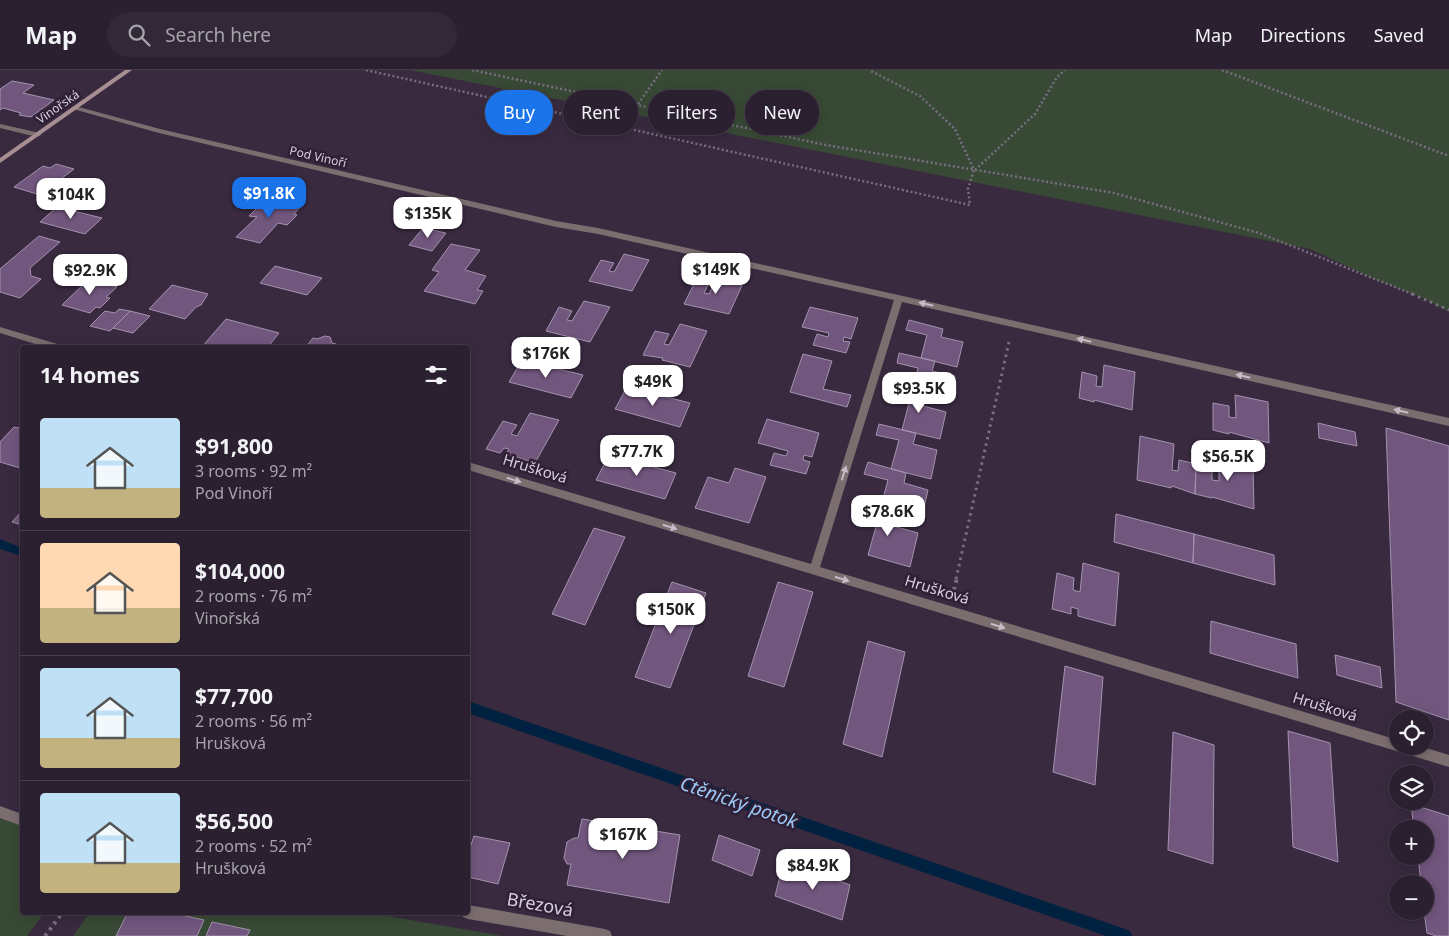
<!DOCTYPE html>
<html lang="en">
<head>
<meta charset="utf-8">
<style>
	:root { --surface:#2b2030; --page:#332838; --text:#f1f3f6; --muted:#a6a3ab; --line:#473e4c; --accent:#1a73e8 }
	body { margin:0; font-family:"Noto Sans",sans-serif; background:var(--page); color:var(--text); height:100vh; display:flex; flex-direction:column; font-size:19px; white-space:nowrap }
	* { box-sizing:border-box; margin:0 }
	p { font-size:16px; color:var(--muted) }
	.icon { flex:none; width:28px; height:28px; fill:none; stroke:currentColor; stroke-width:2; stroke-linecap:round; stroke-linejoin:round }
	.map { position:relative; flex:1; overflow:hidden }
	.details { position:absolute; left:20px; top:275px; width:450px; height:570px; display:flex; flex-direction:column; background:var(--surface); border-radius:5px; box-shadow:0 2px 12px #0003,0 0 0 1px var(--line) }
	.details>* { flex:none }
	.guide { position:absolute; left:485px; top:20px; width:475px; height:45px; display:flex; gap:10px }
	.buttons { position:absolute; left:1389px; top:640px; display:grid; gap:10px }
	.buttons a { display:grid; place-items:center; width:45px; height:45px; border-radius:50%; background:var(--surface); box-shadow:0 2px 12px #0003,0 0 0 1px var(--line); font-size:25px }
	.price { position:absolute; translate:-50% -42px; padding:0 11px; border-radius:10px; background:#fff; color:#222; font-size:16px; line-height:32px; filter:drop-shadow(0 1px 2px #0008) }
	.price::after { content:''; position:absolute; left:50%; top:30px; width:15px; height:11px; margin-left:-8px; background:inherit; clip-path:polygon(0 0,100% 0,50% 100%) }
	.price.on { background:var(--accent); color:#fff }
	ul { padding:0; list-style:none }
	li { display:flex; align-items:center; gap:15px; height:125px; padding:0 20px }
	li+li { border-top:1px solid var(--line) }
	li span { display:grid; place-items:center; flex:none; width:140px; height:100px; border-radius:5px; color:#555 }
	li>.icon { margin-inline-start:auto }
	span .icon { width:60px; height:60px; fill:#fffc; stroke-width:1 }
	li b { font-size:21px }
	h2 { display:flex; justify-content:space-between; align-items:center; height:60px; padding:0 20px; font-size:21px }
	.tag { padding:0 18px; border-radius:22px; background:var(--surface); box-shadow:0 2px 12px #0003,0 0 0 1px var(--line); font-size:18px; line-height:45px }
	.tag.on { background:var(--accent); color:#fff }
	header { display:flex; align-items:center; gap:30px; box-sizing:border-box; height:70px; padding:0 25px; background:var(--surface); border-bottom:1px solid var(--line) }
	header strong { font-size:24px }
	nav { display:flex; gap:28px; margin-inline-start:auto; font-size:18px }
	.search { width:350px; height:45px; background:var(--page); display:flex; align-items:center; gap:12px; box-sizing:border-box; padding:0 18px; border-radius:28px; color:var(--muted); font-size:19px }
	.map>svg:first-child { display:block }
	.green { fill:#384a35 }
	.lines { fill:none; stroke-linecap:round; stroke-linejoin:round }
	.stream { fill:#002240; fill-rule:evenodd }
	.building { fill:#71567e; stroke:#a493ae }
	.path-far2 { stroke:#796d80; stroke-width:2.5; stroke-dasharray:2 2.5; stroke-linecap:butt }
	.path-far1 { stroke:#796d80; stroke-width:3; stroke-dasharray:2.5 4; stroke-linecap:butt }
	.path { stroke:#796d80; stroke-width:4; stroke-dasharray:3 4.5; stroke-linecap:butt }
	.street { fill:#7c6d6f; fill-rule:evenodd }
	.secondary { fill:#a78e92; fill-rule:evenodd }
	.oneway { fill:#c6bbc8 }
	.labels { text-anchor:middle; stroke-width:5; stroke-linejoin:round; paint-order:stroke }
	.far-street-label { font-size:12px; fill:#d8cfde; stroke:#2f2036 }
	.street-label { font-size:15px; fill:#d8cfde; stroke:#2f2036 }
	.near-street-label { font-size:18px; fill:#d8cfde; stroke:#2f2036 }
	.near-water-label { font-size:19px; font-style:italic; fill:#9ccaf7; stroke:#2f2036 }
</style>
</head>
<body>
<header>
<strong>Map</strong>
<div class="search"><svg class="icon" aria-label="search" viewBox="0 0 24 24"><circle cx="10" cy="10" r="6"/><path d="M15 15l6 6"/></svg>Search here</div>
<nav><a>Map</a><a>Directions</a><a>Saved</a></nav>
</header>
<div class="map">
<svg width="1449" height="866" viewBox="0 0 1449 866">
	<rect width="100%" height="100%" fill="#392a40"/>
	<path class="green" d="M410 0H1449V242L1421 227 1372 208 1310 179Z
		M0 746 22 752V842L44 843 27 866H0Z
		M90 842 370 843 503 866H73Z"/>
	<g class="lines">
		<path class="stream" d="M0 469 22 478V486L0 479Z
			M468 631 1125 859 1130 861 1132 866H1106L468 643Z"/>
	</g>
	<path class="building" d="M12 11 34 15 23 23 54 30 31 47 19 45 21 43 3 38 0 40V19Z
		M56 94 74 99 40 125 14 117 43 96 50 98Z
		M270 128 301 136 294 144 297 145 287 155 278 153 260 173 236 167 257 147 249 146 259 136H262Z
		M57 137 102 148 85 164 40 152Z
		M423 158 446 163 432 181 409 175Z
		M39 166 60 172 30 198 31 206 41 209 20 228 0 222V199Z
		M451 174 480 180 465 200 486 206 477 220 483 221 475 234 424 221 439 202 432 200Z
		M624 184 649 190 632 221 589 211 601 190 614 193 609 201 614 202Z
		M275 196 322 208 307 225 260 213Z
		M718 206 744 211 729 244 684 234 695 212 708 215 704 223 709 224Z
		M89 209 117 217 106 227 110 228 100 238 96 237 90 243 62 235Z
		M172 215 208 224 201 235 196 237 185 249 149 239Z
		M584 231 610 237 590 272 546 261 559 237 572 241 567 250 572 251Z
		M810 237 858 248 851 269 844 267 843 271 850 272 846 283 813 275 817 264 828 267 829 263 802 257Z
		M119 239 130 241 110 261 90 256 105 241 115 243Z
		M130 241 150 246 133 263 113 258Z
		M226 249 279 263 267 278H201Z
		M909 250 943 259 941 267 963 272 957 297 921 288 927 265 906 260Z
		M680 254 707 261 690 297 662 290 663 288 643 285 655 261 669 264 664 274 669 275Z
		M325 266 330 267 332 273 336 274 333 278H305L313 268 317 269Z
		M899 283 935 291 932 301 955 306 949 332 912 323 918 298 897 293Z
		M803 284 832 291 823 319 851 325 847 337 790 322Z
		M522 290 583 305 571 328 509 312Z
		M1104 295 1135 302 1132 340 1094 330V332L1079 328 1082 302 1097 306 1096 316 1102 317Z
		M627 317 690 333 680 357 615 339Z
		M890 317 926 326 923 336 946 342 940 369 902 360 909 333 887 327Z
		M1235 325 1268 332 1269 373 1229 362V364L1213 360V333L1229 336V347L1236 348Z
		M530 343 559 350 535 393 506 384 509 379 504 378 500 383 486 379 503 351 517 355 511 364 517 366Z
		M767 349 819 363 812 387 804 385 803 390 810 392 806 404 770 395 774 383 786 386 788 381 758 373Z
		M1318 353 1355 362 1357 376 1319 368Z
		M22 354V395L20 398 0 392V372L14 357 18 358Z
		M879 354 916 363 913 374 937 380 931 409 891 399 899 370 876 365Z
		M1386 358 1449 376V650L1396 632Z
		M1140 366 1174 374 1172 400 1178 401 1179 390 1196 394 1195 424 1172 416 1171 418 1137 410Z
		M609 385 676 403 665 429 596 410Z
		M1219 386 1253 394 1254 439 1212 427V428L1195 424 1196 394 1212 398V410L1219 411Z
		M868 392 906 403 904 413 928 420 921 451 880 440 888 410 864 404Z
		M735 398 766 407 749 453 695 438 708 407 729 413Z
		M856 434 896 444 893 456 918 463 910 497 868 485 877 453 853 446Z
		M22 441V455L12 452Z
		M1116 444 1194 464 1193 493 1114 472Z
		M594 458 625 467 585 555 552 544Z
		M1194 464 1274 485 1275 515 1193 493Z
		M1083 493 1119 503 1115 556 1078 546V539L1071 537V544L1052 539 1057 503 1074 508 1073 520 1080 522Z
		M672 512 706 523 670 618 635 607Z
		M778 512 813 522 784 617 748 606Z
		M1211 551 1296 574 1298 608 1210 583Z
		M868 571 905 582 882 687 843 674Z
		M1335 585 1380 597 1382 618 1337 605Z
		M1065 596 1103 607 1095 715 1053 702Z
		M1288 661 1330 673 1338 792 1293 777Z
		M1173 662 1214 675 1213 794 1168 780Z
		M1411 734 1449 746V866H1436L1427 863 1424 841 1425 814H1421L1418 786H1425V759H1414Z
		M582 749 680 765 669 833 567 815 571 794H567L564 788 567 772 574 768H578Z
		M719 765 760 780 752 806 712 790Z
		M474 766 510 773 498 814 468 807V784Z
		M784 791 850 815 842 850 775 826Z
		M128 842H167L204 850 197 866H116Z
		M212 852 250 860 247 866H206Z"/>
	<g class="lines">
		<path class="path-far2" d="M366 0 970 135 968 119 974 100 955 59 920 26 869 0
			M472 0 826 75 1114 123 1259 163 1415 225
			M1222 0 1449 86
			M638 34 662 0
			M975 100 1035 44 1057 7 1065 0"/>
		<path class="path-far1" d="M1412 224 1449 240
			M956 509 1009 272"/>
		<path class="path" d="M954 520 957 508
			M45 866 63 842"/>
		<path class="street" d="M75 36 160 59 556 151 598 158 1449 348V356L902 232 820 497 1398 670V676H1420L1449 685V697L468 400V392L811 494 894 230 598 164 556 157 159 63 73 39V37Z
			M0 54 40 63 41 65 37 67 0 58Z
			M0 257 64 276 65 278H48L0 263Z
			M0 736 22 744V756L0 748Z
			M468 835 605 859 610 861 612 866H567L468 849 463 847 462 842H468Z"/>
		<path class="secondary" d="M125 0H132L0 93V88Z"/>
	</g>
	<defs><path id="oneway-solid" d="M-6-.8H1V-3.2L6.5 0L1 3.2V.8H-6Z" transform="scale(1.25)"/></defs>
	<g class="oneway">
		<use href="#oneway-solid" transform="translate(926 234) rotate(-167)"/>
		<use href="#oneway-solid" transform="translate(1084 270) rotate(-167)"/>
		<use href="#oneway-solid" transform="translate(1243 306) rotate(-167)"/>
		<use href="#oneway-solid" transform="translate(1401 341) rotate(-167)"/>
		<use href="#oneway-solid" transform="translate(844 403) rotate(-73)"/>
		<use href="#oneway-solid" transform="translate(514 410) rotate(17)"/>
		<use href="#oneway-solid" transform="translate(670 457) rotate(17)"/>
		<use href="#oneway-solid" transform="translate(842 509) rotate(17)"/>
		<use href="#oneway-solid" transform="translate(998 556) rotate(17)"/>
	</g>
	<g class="labels">
		<g class="far-street-label">
			<text transform="translate(58 37) rotate(-35)" y="4">Vinořská</text>
			<text transform="translate(318 87) rotate(13)" y="4">Pod Vinoří</text>
		</g>
		<g class="street-label">
			<text transform="translate(535 399) rotate(17)" y="5">Hrušková</text>
			<text transform="translate(937 520) rotate(17)" y="5">Hrušková</text>
			<text transform="translate(1325 637) rotate(17)" y="5">Hrušková</text>
		</g>
		<g class="near-street-label">
			<text transform="translate(540 835) rotate(10)" y="6">Březová</text>
		</g>
		<g class="near-water-label">
			<text transform="translate(739 732) rotate(19)" y="7">Ctěnický potok</text>
		</g>
	</g>
</svg>
<div class="buttons">
<a><svg class="icon" aria-label="locate" viewBox="0 0 24 24"><circle cx="12" cy="12" r="6"/><path d="M12 2v4M12 18v4M2 12h4M18 12h4"/></svg></a>
<a><svg class="icon" aria-label="layers" viewBox="0 0 24 24"><path d="M12 4l9 5-9 5-9-5zM3 14l9 5 9-5"/></svg></a>
<a>+</a>
<a>−</a>
</div>
<b class="price on" style="left:269px;top:149px">$91.8K</b>
<b class="price" style="left:71px;top:150px">$104K</b>
<b class="price" style="left:428px;top:169px">$135K</b>
<b class="price" style="left:716px;top:225px">$149K</b>
<b class="price" style="left:90px;top:226px">$92.9K</b>
<b class="price" style="left:546px;top:309px">$176K</b>
<b class="price" style="left:653px;top:337px">$49K</b>
<b class="price" style="left:919px;top:344px">$93.5K</b>
<b class="price" style="left:637px;top:407px">$77.7K</b>
<b class="price" style="left:1228px;top:412px">$56.5K</b>
<b class="price" style="left:888px;top:467px">$78.6K</b>
<b class="price" style="left:671px;top:565px">$150K</b>
<b class="price" style="left:623px;top:790px">$167K</b>
<b class="price" style="left:813px;top:821px">$84.9K</b>
<div class="guide">
<a class="tag on">Buy</a>
<a class="tag">Rent</a>
<a class="tag">Filters</a>
<a class="tag">New</a>
</div>
<section class="details">
<h2>14 homes<svg class="icon" aria-label="filters" viewBox="0 0 24 24"><path d="M4 7h16M4 17h16"/><circle cx="9" cy="7" r="2"/><circle cx="15" cy="17" r="2"/></svg></h2>
<ul>
<li><span style="background:linear-gradient(#bfe0f5 70%,#c2b280 0)"><svg class="icon" aria-label="home" viewBox="0 0 24 24"><path d="M3 11l9-7 9 7M6 9v11h12V9"/></svg></span><div><b>$91,800</b><p>3 rooms · 92 m²</p><p>Pod Vinoří</p></div></li>
<li><span style="background:linear-gradient(#ffd9b3 65%,#c2b280 0)"><svg class="icon" aria-label="home" viewBox="0 0 24 24"><path d="M3 11l9-7 9 7M6 9v11h12V9"/></svg></span><div><b>$104,000</b><p>2 rooms · 76 m²</p><p>Vinořská</p></div></li>
<li><span style="background:linear-gradient(#bfe0f5 70%,#c2b280 0)"><svg class="icon" aria-label="home" viewBox="0 0 24 24"><path d="M3 11l9-7 9 7M6 9v11h12V9"/></svg></span><div><b>$77,700</b><p>2 rooms · 56 m²</p><p>Hrušková</p></div></li>
<li><span style="background:linear-gradient(#bfe0f5 70%,#c2b280 0)"><svg class="icon" aria-label="home" viewBox="0 0 24 24"><path d="M3 11l9-7 9 7M6 9v11h12V9"/></svg></span><div><b>$56,500</b><p>2 rooms · 52 m²</p><p>Hrušková</p></div></li>
</ul>
</section>
</div>
</body>
</html>
